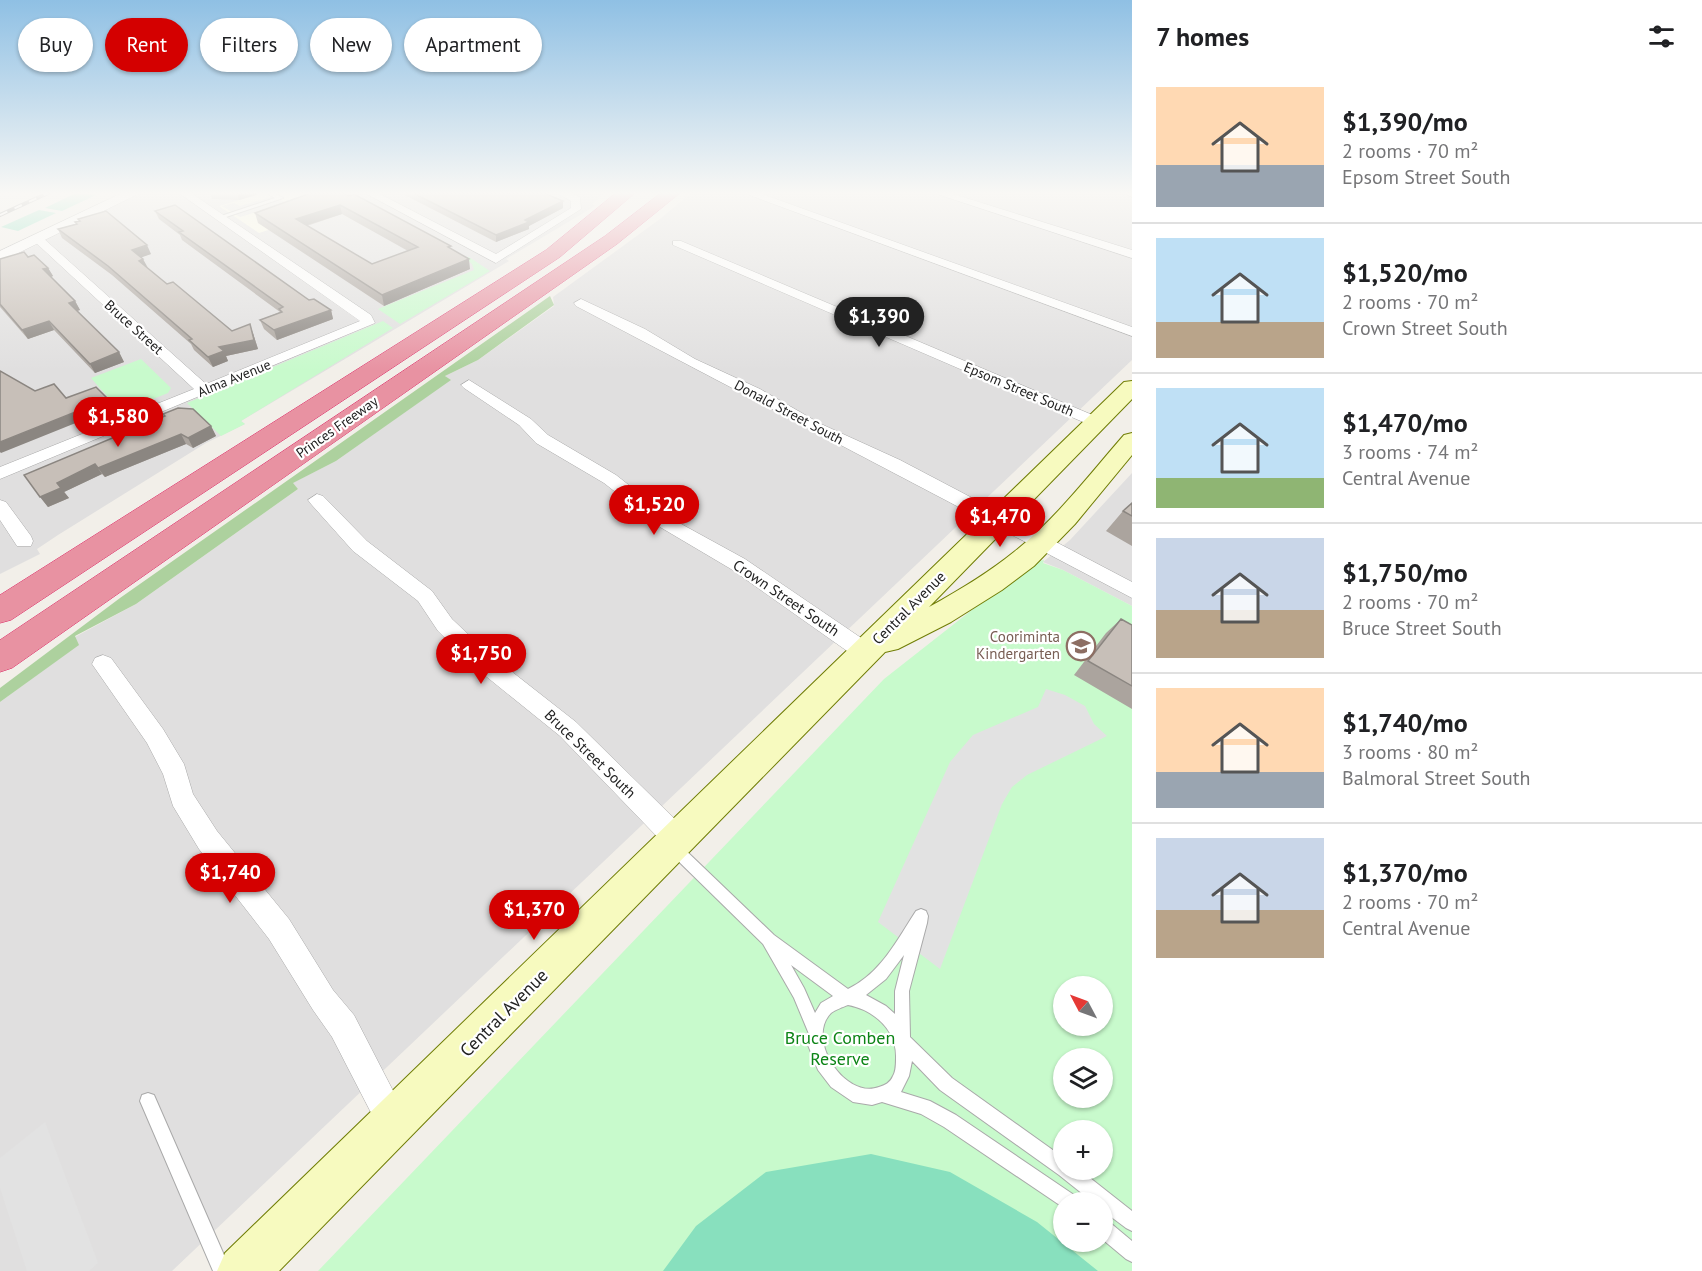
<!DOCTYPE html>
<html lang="en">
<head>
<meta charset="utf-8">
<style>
	:root { --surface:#fff; --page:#f6f6f6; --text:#202124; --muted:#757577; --line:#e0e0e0; --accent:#d40000 }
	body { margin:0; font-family:"PT Sans",sans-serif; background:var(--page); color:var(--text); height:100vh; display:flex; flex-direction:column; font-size:22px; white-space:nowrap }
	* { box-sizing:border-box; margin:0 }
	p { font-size:20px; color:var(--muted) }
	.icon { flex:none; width:33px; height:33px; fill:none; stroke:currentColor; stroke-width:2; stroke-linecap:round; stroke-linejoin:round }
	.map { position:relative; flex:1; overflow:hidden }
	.details { display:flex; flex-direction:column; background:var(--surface); width:570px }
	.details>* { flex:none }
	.guide { position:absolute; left:18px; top:18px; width:570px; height:54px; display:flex; gap:12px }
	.needle { width:39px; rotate:311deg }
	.fabs { position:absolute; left:1053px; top:976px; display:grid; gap:12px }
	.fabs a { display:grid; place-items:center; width:60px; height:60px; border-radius:50%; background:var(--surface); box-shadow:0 2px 4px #0004; font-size:30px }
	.price { position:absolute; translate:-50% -51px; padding:0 14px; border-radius:21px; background:var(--accent); color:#fff; font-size:20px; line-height:39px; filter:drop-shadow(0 2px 3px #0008) }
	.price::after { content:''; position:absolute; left:50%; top:36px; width:18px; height:14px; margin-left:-9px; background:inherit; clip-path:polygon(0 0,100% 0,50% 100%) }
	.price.active { background:#222; color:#fff }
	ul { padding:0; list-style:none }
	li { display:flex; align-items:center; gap:18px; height:150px; padding:0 24px }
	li+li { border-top:2px solid var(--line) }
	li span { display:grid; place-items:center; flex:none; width:168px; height:120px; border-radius:0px; color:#555 }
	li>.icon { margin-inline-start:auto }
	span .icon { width:72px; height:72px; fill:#fffc; stroke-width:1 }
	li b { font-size:26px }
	h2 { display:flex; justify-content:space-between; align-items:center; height:72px; padding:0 24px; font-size:26px }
	.pill { padding:0 21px; border-radius:27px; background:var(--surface); box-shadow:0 2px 4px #0004; font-size:21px; line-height:54px }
	.pill.active { background:var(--accent); color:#fff }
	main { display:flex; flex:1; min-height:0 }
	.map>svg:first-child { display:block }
	.residential { fill:#e0dfdf }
	.education { fill:#ffffe5 }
	.forest { fill:#add19e }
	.park { fill:#c8facc; fill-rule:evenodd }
	.pitch { fill:#88e0be }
	.parking { fill:#e2e2e2 }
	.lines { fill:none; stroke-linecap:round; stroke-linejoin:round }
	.service-casing { stroke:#a9a9a9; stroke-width:2 }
	.minor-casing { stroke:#a9a9a9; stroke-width:1 }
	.tertiary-casing { stroke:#a9a9a9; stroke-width:1 }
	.secondary-casing { stroke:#707d05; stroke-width:2 }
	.motorway-casing { stroke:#dc2a67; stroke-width:1 }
	.service { fill:#fff; fill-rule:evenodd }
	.minor { fill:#fff; fill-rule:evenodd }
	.tertiary { fill:#fff; fill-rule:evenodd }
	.secondary { fill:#f7fabf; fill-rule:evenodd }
	.motorway { fill:#e892a2; fill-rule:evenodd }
	.rail-casing { stroke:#707070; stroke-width:4 }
	.rail { stroke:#fff; stroke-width:2; stroke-dasharray:8; stroke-linecap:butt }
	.wall { fill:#aba49e; fill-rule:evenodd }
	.shaded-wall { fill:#8b8681 }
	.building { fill:#c7bfb8; stroke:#8b8681; stroke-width:1.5; fill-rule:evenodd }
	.labels { text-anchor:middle; stroke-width:4.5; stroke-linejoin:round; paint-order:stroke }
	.far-street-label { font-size:14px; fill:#222; stroke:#fff }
	.street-label { font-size:15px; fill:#222; stroke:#fff }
	.education-label { font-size:15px; fill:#785e54; stroke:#fff; text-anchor:end }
	.near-street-label { font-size:18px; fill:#222; stroke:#fff }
	.near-park-label { font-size:18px; fill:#0c8416; stroke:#fff }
</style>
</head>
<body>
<main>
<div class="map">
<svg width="1132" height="1271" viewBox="0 0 1132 1271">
	<rect width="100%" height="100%" fill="#f2efe9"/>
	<path class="residential" d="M140 193H605L592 204 595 206 506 259 509 261 241 421 245 424 206 443 58 535 37 549 40 554 0 574V262Z
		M691 193H1132V360L172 1271H0V702L78 645 75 637 136 604 298 489 292 483 336 461 450 380 445 376 478 360 554 306 553 297 660 219Z
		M1132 473V606L1063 570 1043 562 1070 540Z"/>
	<path class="education" d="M263 193H352L363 199 259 233 219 206Z"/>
	<path class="forest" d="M550 296 554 305 478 360 445 376 451 380 336 461 293 483 298 489 136 604 75 636 79 645 0 702V688L120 598Z"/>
	<path class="park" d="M469 257 490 271 400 324 378 309 474 270 472 264 465 258Z
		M383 321 393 328 241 421 245 424 221 436 187 403Z
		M141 359 171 388 168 393 121 412 91 378Z
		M1044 560 1043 563 1063 570 1132 606V1271H318L884 679 1033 562ZM1064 987H1102V1026H1064ZM1064 1059H1102V1098H1064ZM1064 1131H1102V1170H1064ZM1064 1203H1102V1242H1064Z"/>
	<path class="pitch" d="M76 193 96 195 62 211 45 208Z
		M39 210 56 213 18 231 1 227Z
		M871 1154 950 1172 1037 1222 1098 1271H663L696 1226 766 1172Z"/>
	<path class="parking" d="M274 196 286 203 240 217 222 206 234 203 240 206Z
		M1046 689 1065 695 1085 706 1094 724 1107 736 1027 775 1012 787 1002 804 940 969 878 922 950 762 973 735 1038 707Z
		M45 1122 98 1263 89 1271H27L0 1188V1158Z"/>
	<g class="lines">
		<g class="service-casing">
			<path id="service" d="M266 193H274L283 198 223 218 218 217 275 198Z
				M674 842 679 844 774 935 848 989C881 973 897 940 916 911L921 909 926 911 928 916 927 923 909 991 910 1037 952 1078 1064 1158V1170H1080L1132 1211V1231L1126 1228 1102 1210V1203H1094L1059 1175 940 1090 912 1061 909 1076 901 1092 930 1101 956 1115 1077 1197 1080 1203H1064V1208L944 1127 921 1114 882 1102 872 1105 853 1102 831 1087 818 1070 808 1045 809 1034 794 998 763 944 669 852 667 848 669 844ZM904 955 895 991V1014L886 1006 866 995 886 979ZM791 965 833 996 821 1003 815 1013 804 988ZM848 1005C874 1010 897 1030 896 1058 896 1064 896 1071 893 1076 890 1083 885 1085 879 1087 845 1100 805 1039 831 1013 835 1010 843 1007 848 1005Z
				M148 1093 154 1095 231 1271H213L140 1101 142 1095Z
				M1102 1218 1108 1221 1132 1241V1262L1126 1259 1102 1239Z"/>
		</g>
		<g class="minor-casing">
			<path id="minor" d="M179 193H191L371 315 375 323 0 479V467L194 389 34 241V237H42L206 384 360 321Z
				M365 193H378L496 254 571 208V201L557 193H571L580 197 581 209 496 263Z
				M744 193H759L1132 327V336Z
				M934 193H950L1132 250V258Z
				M1125 193H1132V197Z
				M673 241H681L1102 419 1104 422 1102 425H1090L673 245Z
				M581 299 645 329 695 359 760 389 821 424 900 460 1132 582V598L576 306 574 303Z
				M469 380 531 419 548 435 616 475 672 519 745 559 873 646 876 652 873 658 865 661 857 658 731 569 660 527 604 483 536 443 519 425 464 388 461 385Z
				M317 494 323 496 367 541 432 591 452 619 488 653 576 722 687 831 691 840 687 849 678 853 669 849 560 736 472 665 438 631 418 601 353 551 311 504 308 500Z
				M0 500 6 502 31 536 33 541 31 546H17L0 520Z
				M103 655 111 658 163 729 184 764 193 794 217 831 289 919 333 990 354 1015 404 1112 409 1123 404 1134 393 1139 382 1134 332 1037 313 1010 269 939 199 849 173 806 163 774 147 743 92 664 95 658Z"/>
		</g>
		<g class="tertiary-casing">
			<path id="tertiary" d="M122 193H140L0 262V251Z"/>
		</g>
		<g class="secondary-casing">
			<path id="secondary" d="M1132 381V399L929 607C958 591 988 573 1014 552 1056 519 1089 475 1124 435L1132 433V455L1075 524 1034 566 1002 590 951 622 898 649 885 652 279 1271H217L225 1253 1124 382Z"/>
		</g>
		<g class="motorway-casing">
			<path id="motorway" d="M616 193H635L560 257 11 620 0 623V595L546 250Z
				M661 193H680L617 244 12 668 0 672V640L605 236Z"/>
		</g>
		<use href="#service" class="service"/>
		<use href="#minor" class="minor"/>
		<use href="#tertiary" class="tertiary"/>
		<use href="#secondary" class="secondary"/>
		<use href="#motorway" class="motorway"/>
		<g class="rail-casing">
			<path id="rail" d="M0 215 48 193"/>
		</g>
		<use href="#rail" class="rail"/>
	</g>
	<path class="wall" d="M210 193H257L256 195 239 200 212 199Z
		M311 193 452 249 470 269 384 306 258 223 255 213ZM342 214 408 251 372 264 307 226Z
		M401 193H544L563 208 529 226V229L496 242Z
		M155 211 309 300 331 310 333 319 277 340 264 329 260 320 280 312 182 240 180 235 159 219Z
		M78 219 151 254 141 257 147 268 167 284 232 331 253 333 258 349 226 356 228 361 213 367 194 350 191 344 112 275 62 238 58 229 76 224 75 222 79 221Z
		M28 257 48 268 53 276 51 277 75 301 80 310 77 311 119 352 124 362 95 373 54 330 28 339 0 307V259Z
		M163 414 211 426 216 436 193 448 186 444 105 477 102 474 64 492 69 498 48 507 24 475 164 417Z
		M1132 503V546L1106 531 1123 511Z
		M1121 619 1132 625V709L1074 675 1106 633Z"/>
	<path class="shaded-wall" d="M237 193H257L256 195 239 200Z
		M563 201V208L529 226V229L496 242V235Z
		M340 205 342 214 298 228 296 219Z
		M147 245 151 254 137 259 132 250Z
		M143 259 148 268 139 261Z
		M469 259 470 269 384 306 382 295Z
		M48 268 53 276 48 278 43 269Z
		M75 301 80 310 74 312 69 303Z
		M331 310 333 319 277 340 274 330Z
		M49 321 54 330 28 339 22 330Z
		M250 324 258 349 226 356 228 361 213 367 208 357 219 347Z
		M119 352 124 362 95 373 90 364Z
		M108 399 113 408 1 453 0 452V442Z
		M211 426 216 436 193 448 188 438Z
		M181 434 186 444 105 477 98 468Z
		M95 464 102 474 64 492 57 483Z
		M61 488 69 498 48 507 40 497Z"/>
	<path class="building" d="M311 193H344L349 196 354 194 451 246 448 247 469 259 382 295 255 213ZM340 205 418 247 372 264 296 219Z
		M413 193H544L563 201 525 220 529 222 496 235Z
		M175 205 309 300 314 299 331 310 274 330 260 320 282 312 279 309 283 307 179 232 183 231 155 211Z
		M106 211 147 245 132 250 143 259 139 261 167 284 173 282 232 331 250 324 254 340 219 347 224 351 208 357 189 340 192 339 108 266 58 229 77 224 75 222 80 221 78 219Z
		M24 252 28 257 34 255 48 268 43 269 75 301 69 303 119 352 90 364 49 321 22 330 0 304V259Z
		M0 371 35 391 54 384 66 398 96 387 108 399 0 442Z
		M178 408 193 409 211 426 188 438 181 434 98 468 95 464 57 483 61 488 40 497 24 475 165 416 163 414Z
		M1132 503V516L1123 511Z
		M1121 619 1132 625V686L1088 661Z"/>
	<linearGradient id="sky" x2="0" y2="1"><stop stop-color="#8fc0e4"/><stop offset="0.52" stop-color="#f9f8f5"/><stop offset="1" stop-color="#f9f8f5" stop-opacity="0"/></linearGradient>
	<rect width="1132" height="371" fill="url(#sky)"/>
	<defs>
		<g id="school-ring" transform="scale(1.5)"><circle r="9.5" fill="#fff" stroke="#8d6e63" stroke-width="1.5"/><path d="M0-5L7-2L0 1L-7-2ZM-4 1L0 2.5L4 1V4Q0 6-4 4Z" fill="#8d6e63"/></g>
	</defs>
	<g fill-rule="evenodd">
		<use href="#school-ring" x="1081" y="646"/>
	</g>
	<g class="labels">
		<g class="far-street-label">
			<text transform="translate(134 327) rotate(42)" y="5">Bruce Street</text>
			<text transform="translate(234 378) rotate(-22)" y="5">Alma Avenue</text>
			<text transform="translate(1019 389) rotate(23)" y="5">Epsom Street South</text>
			<text transform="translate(789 412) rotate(28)" y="5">Donald Street South</text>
			<text transform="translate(337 427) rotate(-35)" y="5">Princes Freeway</text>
		</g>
		<g class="street-label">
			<text transform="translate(786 598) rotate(34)" y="5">Crown Street South</text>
			<text transform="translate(909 608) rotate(-45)" y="5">Central Avenue</text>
			<text transform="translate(590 754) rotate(44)" y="5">Bruce Street South</text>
		</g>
		<g class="education-label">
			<text x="1060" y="642">Cooriminta<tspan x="1060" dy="17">Kindergarten</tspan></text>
		</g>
		<g class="near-street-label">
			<text transform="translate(504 1013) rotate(-45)" y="6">Central Avenue</text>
		</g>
		<g class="near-park-label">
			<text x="840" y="1044">Bruce Comben<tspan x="840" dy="21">Reserve</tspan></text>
		</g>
	</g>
</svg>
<div class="fabs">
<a><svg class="needle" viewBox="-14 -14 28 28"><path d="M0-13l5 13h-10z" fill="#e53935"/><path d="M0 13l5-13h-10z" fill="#757577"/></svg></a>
<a><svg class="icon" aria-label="layers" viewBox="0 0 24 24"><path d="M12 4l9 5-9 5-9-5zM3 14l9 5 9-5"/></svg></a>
<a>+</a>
<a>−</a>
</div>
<b class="price active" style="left:879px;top:348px">$1,390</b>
<b class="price" style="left:118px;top:448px">$1,580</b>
<b class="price" style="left:654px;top:536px">$1,520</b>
<b class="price" style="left:1000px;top:548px">$1,470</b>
<b class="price" style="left:481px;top:685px">$1,750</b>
<b class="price" style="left:230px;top:904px">$1,740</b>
<b class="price" style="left:534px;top:941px">$1,370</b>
<div class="guide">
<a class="pill">Buy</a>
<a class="pill active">Rent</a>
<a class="pill">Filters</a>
<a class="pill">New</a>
<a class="pill">Apartment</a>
</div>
</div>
<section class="details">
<h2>7 homes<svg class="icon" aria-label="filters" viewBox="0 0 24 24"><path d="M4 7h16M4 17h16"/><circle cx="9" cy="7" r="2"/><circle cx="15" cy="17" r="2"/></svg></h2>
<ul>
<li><span style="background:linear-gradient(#ffd9b3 65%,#9aa5b1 0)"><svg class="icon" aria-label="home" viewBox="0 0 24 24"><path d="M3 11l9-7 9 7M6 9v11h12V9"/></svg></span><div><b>$1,390/mo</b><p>2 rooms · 70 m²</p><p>Epsom Street South</p></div></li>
<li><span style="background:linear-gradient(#bfe0f5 70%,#b9a48a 0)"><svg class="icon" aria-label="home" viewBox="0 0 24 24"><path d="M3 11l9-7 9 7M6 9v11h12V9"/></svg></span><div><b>$1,520/mo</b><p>2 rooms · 70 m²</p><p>Crown Street South</p></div></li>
<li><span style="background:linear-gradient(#bfe0f5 75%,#8fb573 0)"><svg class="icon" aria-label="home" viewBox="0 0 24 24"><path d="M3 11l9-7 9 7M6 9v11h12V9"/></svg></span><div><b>$1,470/mo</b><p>3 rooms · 74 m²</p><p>Central Avenue</p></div></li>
<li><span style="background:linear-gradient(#c9d6e8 60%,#b9a48a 0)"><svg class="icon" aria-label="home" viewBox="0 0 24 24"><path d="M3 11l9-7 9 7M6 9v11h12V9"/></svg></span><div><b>$1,750/mo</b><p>2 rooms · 70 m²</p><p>Bruce Street South</p></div></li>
<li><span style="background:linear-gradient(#ffd9b3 70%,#9aa5b1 0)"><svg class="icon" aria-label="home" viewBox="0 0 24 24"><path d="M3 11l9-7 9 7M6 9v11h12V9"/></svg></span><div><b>$1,740/mo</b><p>3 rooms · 80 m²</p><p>Balmoral Street South</p></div></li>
<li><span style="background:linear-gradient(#c9d6e8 60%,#b9a48a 0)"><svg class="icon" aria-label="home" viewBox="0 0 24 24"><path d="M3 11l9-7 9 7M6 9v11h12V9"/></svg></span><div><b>$1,370/mo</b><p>2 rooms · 70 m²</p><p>Central Avenue</p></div></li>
</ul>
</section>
</main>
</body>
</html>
